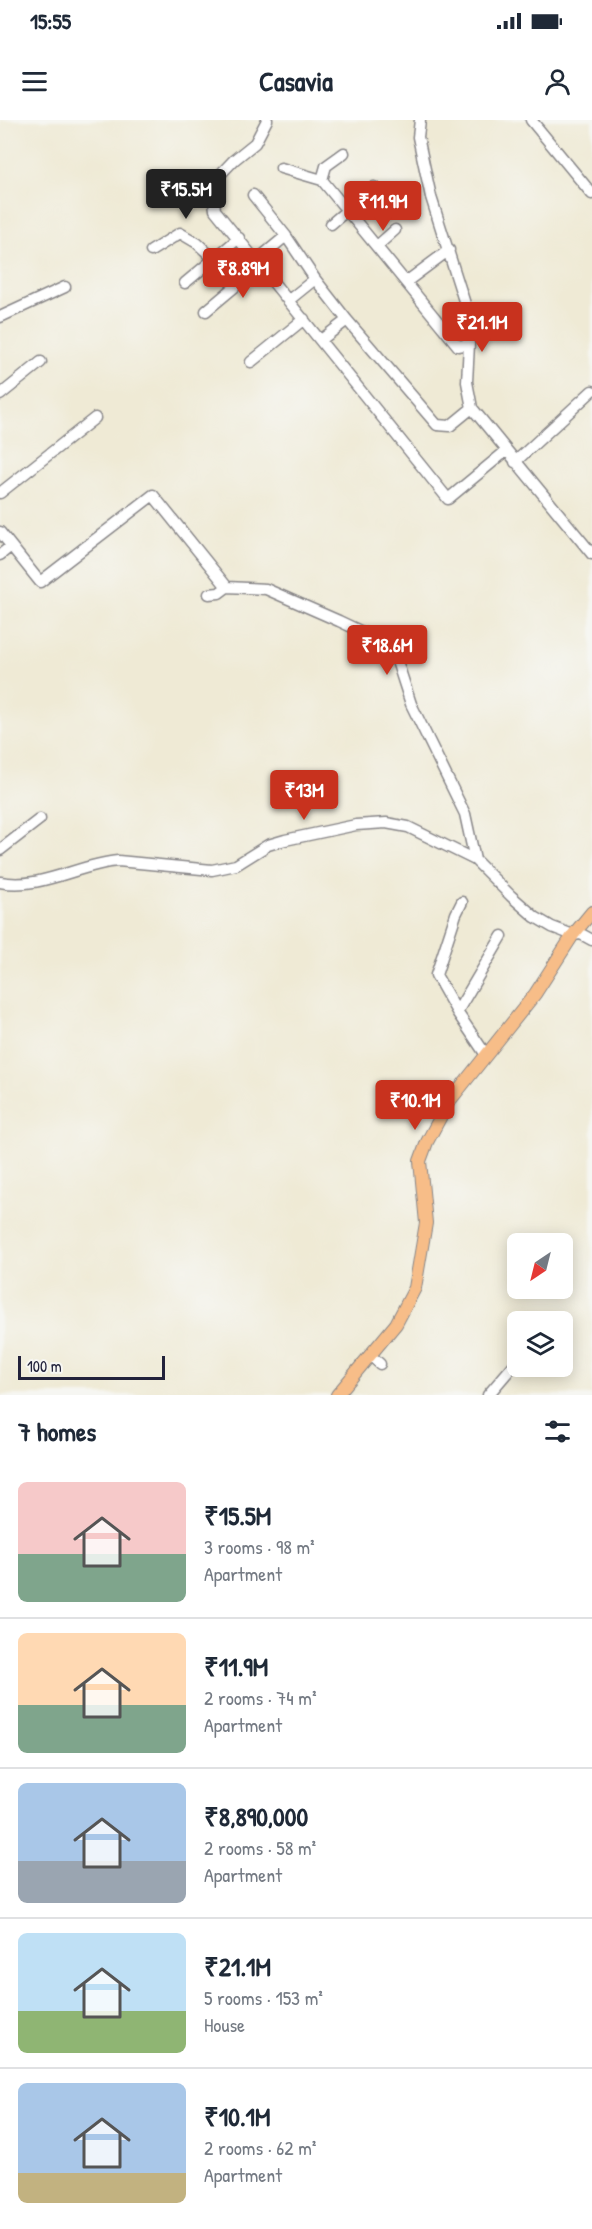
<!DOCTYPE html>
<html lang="en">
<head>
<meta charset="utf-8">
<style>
	:root { --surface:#fff; --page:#f6f6f7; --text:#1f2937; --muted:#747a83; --line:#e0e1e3; --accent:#c8321e }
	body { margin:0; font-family:"Patrick Hand",sans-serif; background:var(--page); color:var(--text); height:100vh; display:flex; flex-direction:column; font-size:22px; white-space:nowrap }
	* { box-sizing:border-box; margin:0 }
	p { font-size:20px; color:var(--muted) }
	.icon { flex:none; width:33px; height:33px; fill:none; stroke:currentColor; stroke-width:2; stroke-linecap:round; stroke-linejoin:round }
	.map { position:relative; height:1275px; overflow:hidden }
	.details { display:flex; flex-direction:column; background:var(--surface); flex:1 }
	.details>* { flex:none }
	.needle { width:39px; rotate:215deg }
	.buttons { position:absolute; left:507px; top:1113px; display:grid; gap:12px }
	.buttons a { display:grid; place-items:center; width:66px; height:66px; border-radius:9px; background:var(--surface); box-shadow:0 3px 15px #0003; font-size:30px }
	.scale { position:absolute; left:18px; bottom:15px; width:147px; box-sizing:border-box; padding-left:6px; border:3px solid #22223b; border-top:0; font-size:16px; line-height:21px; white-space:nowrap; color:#22223b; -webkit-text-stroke:4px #f6f6f2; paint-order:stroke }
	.price { position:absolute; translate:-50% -51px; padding:0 14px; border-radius:6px; background:var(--accent); color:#fff; font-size:20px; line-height:39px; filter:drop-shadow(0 2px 3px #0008) }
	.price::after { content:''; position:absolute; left:50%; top:36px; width:18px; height:14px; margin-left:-9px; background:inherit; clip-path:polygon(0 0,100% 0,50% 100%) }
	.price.current { background:#222; color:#fff }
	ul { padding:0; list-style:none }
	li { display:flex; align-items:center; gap:18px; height:150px; padding:0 18px }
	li+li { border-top:2px solid var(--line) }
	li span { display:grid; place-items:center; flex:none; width:168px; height:120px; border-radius:9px; color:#555 }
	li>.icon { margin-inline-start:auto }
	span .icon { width:72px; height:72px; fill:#fffc; stroke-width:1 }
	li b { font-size:26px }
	h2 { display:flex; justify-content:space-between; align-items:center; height:72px; padding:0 18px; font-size:26px }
	.status { display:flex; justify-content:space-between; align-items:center; height:42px; padding:0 30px; background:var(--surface); direction:ltr }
	.status svg { height:16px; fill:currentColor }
	header { display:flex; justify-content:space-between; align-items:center; height:78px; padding:0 18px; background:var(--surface); font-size:27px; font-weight:700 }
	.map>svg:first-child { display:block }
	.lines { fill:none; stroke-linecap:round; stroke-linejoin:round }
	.minor-casing { stroke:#888688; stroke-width:13 }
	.major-casing { stroke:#888688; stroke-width:14 }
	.minor { stroke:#fff; stroke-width:10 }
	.major { stroke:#f7bd88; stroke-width:12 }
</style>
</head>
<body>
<div class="status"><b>15:55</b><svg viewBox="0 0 49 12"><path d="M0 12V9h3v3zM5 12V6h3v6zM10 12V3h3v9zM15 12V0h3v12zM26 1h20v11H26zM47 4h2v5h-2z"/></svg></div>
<header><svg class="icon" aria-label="menu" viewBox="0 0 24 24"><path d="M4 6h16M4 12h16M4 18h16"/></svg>Casavia<svg class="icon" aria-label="person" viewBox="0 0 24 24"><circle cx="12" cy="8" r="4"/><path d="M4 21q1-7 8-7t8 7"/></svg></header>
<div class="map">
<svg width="592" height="1275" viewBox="0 0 592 1275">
	<rect width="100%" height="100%" fill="#f6f6f2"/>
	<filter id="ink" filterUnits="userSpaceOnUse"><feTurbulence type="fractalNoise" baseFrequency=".0167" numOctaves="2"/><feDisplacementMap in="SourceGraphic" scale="12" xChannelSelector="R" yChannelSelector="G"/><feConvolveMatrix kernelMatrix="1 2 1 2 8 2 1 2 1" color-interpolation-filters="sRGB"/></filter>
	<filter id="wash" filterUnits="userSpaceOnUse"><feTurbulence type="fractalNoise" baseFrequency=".008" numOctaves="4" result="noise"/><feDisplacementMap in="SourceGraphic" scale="24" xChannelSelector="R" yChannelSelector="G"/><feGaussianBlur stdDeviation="1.35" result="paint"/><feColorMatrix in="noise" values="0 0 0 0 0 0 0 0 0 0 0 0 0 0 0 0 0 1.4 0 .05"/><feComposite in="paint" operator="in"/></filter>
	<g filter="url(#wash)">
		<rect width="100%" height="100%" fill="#efead5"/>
	</g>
	<g filter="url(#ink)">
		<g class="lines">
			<g class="minor-casing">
				<path id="minor" d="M267 0 255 23 234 40 212 63 215 90 448 379 506 331
					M420 0 418 17 431 77 466 187 469 224 467 262 472 288 592 434
					M531 0 592 74
					M281 48 322 60 458 226 469 224
					M322 60 326 46 344 33
					M253 75 286 116 315 159 347 200 437 305 450 306 472 288
					M331 104 374 67
					M377 126 395 110
					M151 131 180 113 197 123 214 139
					M257 140 286 116
					M406 162 449 130
					M185 163 239 118
					M289 180 315 159
					M206 191 261 145
					M0 197 65 167
					M321 220 347 200
					M251 242 304 199
					M0 275 41 242
					M515 342 592 271
					M0 373 95 298
					M0 412 40 462 153 375 227 467
					M0 435 11 426
					M209 474 219 473 227 467 266 469 339 501 377 519 391 529 396 538 411 584 465 694 475 740
					M0 730 40 699
					M0 762C41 770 79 744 118 741L212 750 236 745 268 725 285 720 356 705 386 703 408 707 475 740 511 776 535 797 552 807 573 815 581 814 592 820
					M462 782 456 794 436 855 457 892 486 935
					M457 892 502 816
					M370 1235 380 1244
					M488 1275 518 1240"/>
			</g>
			<g class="major-casing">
				<path id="major" d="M337 1275 396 1204 415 1168 426 1103 420 1041 427 1022 448 983 535 874 573 815 592 792"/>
			</g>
			<use href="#minor" class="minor"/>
			<use href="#major" class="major"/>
		</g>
	</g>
</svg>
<div class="buttons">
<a><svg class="needle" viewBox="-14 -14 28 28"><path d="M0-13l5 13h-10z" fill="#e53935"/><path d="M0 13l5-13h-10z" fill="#747a83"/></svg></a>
<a><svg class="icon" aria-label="layers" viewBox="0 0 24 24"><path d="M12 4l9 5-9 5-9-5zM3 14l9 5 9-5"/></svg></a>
</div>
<div class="scale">100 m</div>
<b class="price current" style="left:186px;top:100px">₹15.5M</b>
<b class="price" style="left:383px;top:112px">₹11.9M</b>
<b class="price" style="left:243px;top:179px">₹8.89M</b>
<b class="price" style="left:482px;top:233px">₹21.1M</b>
<b class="price" style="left:387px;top:556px">₹18.6M</b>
<b class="price" style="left:304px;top:701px">₹13M</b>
<b class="price" style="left:415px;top:1011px">₹10.1M</b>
</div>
<section class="details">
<h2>7 homes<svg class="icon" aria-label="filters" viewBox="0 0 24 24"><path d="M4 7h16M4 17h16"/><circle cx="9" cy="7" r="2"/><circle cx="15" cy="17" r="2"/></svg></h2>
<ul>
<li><span style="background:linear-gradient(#f6c9c9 60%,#7fa58c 0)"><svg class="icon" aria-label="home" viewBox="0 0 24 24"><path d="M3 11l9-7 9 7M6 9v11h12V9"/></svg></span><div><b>₹15.5M</b><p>3 rooms · 98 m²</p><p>Apartment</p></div></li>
<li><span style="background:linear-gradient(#ffd9b3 60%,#7fa58c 0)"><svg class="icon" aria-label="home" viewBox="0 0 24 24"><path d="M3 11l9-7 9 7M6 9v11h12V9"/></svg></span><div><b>₹11.9M</b><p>2 rooms · 74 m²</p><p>Apartment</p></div></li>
<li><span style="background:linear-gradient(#a9c7e8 65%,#9aa5b1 0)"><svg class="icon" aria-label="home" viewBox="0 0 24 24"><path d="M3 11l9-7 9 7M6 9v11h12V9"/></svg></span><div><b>₹8,890,000</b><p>2 rooms · 58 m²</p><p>Apartment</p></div></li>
<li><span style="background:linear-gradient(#bfe0f5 65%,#8fb573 0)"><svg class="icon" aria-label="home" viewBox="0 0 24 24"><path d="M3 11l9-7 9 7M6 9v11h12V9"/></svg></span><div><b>₹21.1M</b><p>5 rooms · 153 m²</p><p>House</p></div></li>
<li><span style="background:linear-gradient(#a9c7e8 75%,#c2b280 0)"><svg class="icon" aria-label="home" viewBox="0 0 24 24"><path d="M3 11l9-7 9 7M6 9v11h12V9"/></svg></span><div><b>₹10.1M</b><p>2 rooms · 62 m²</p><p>Apartment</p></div></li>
</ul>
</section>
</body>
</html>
